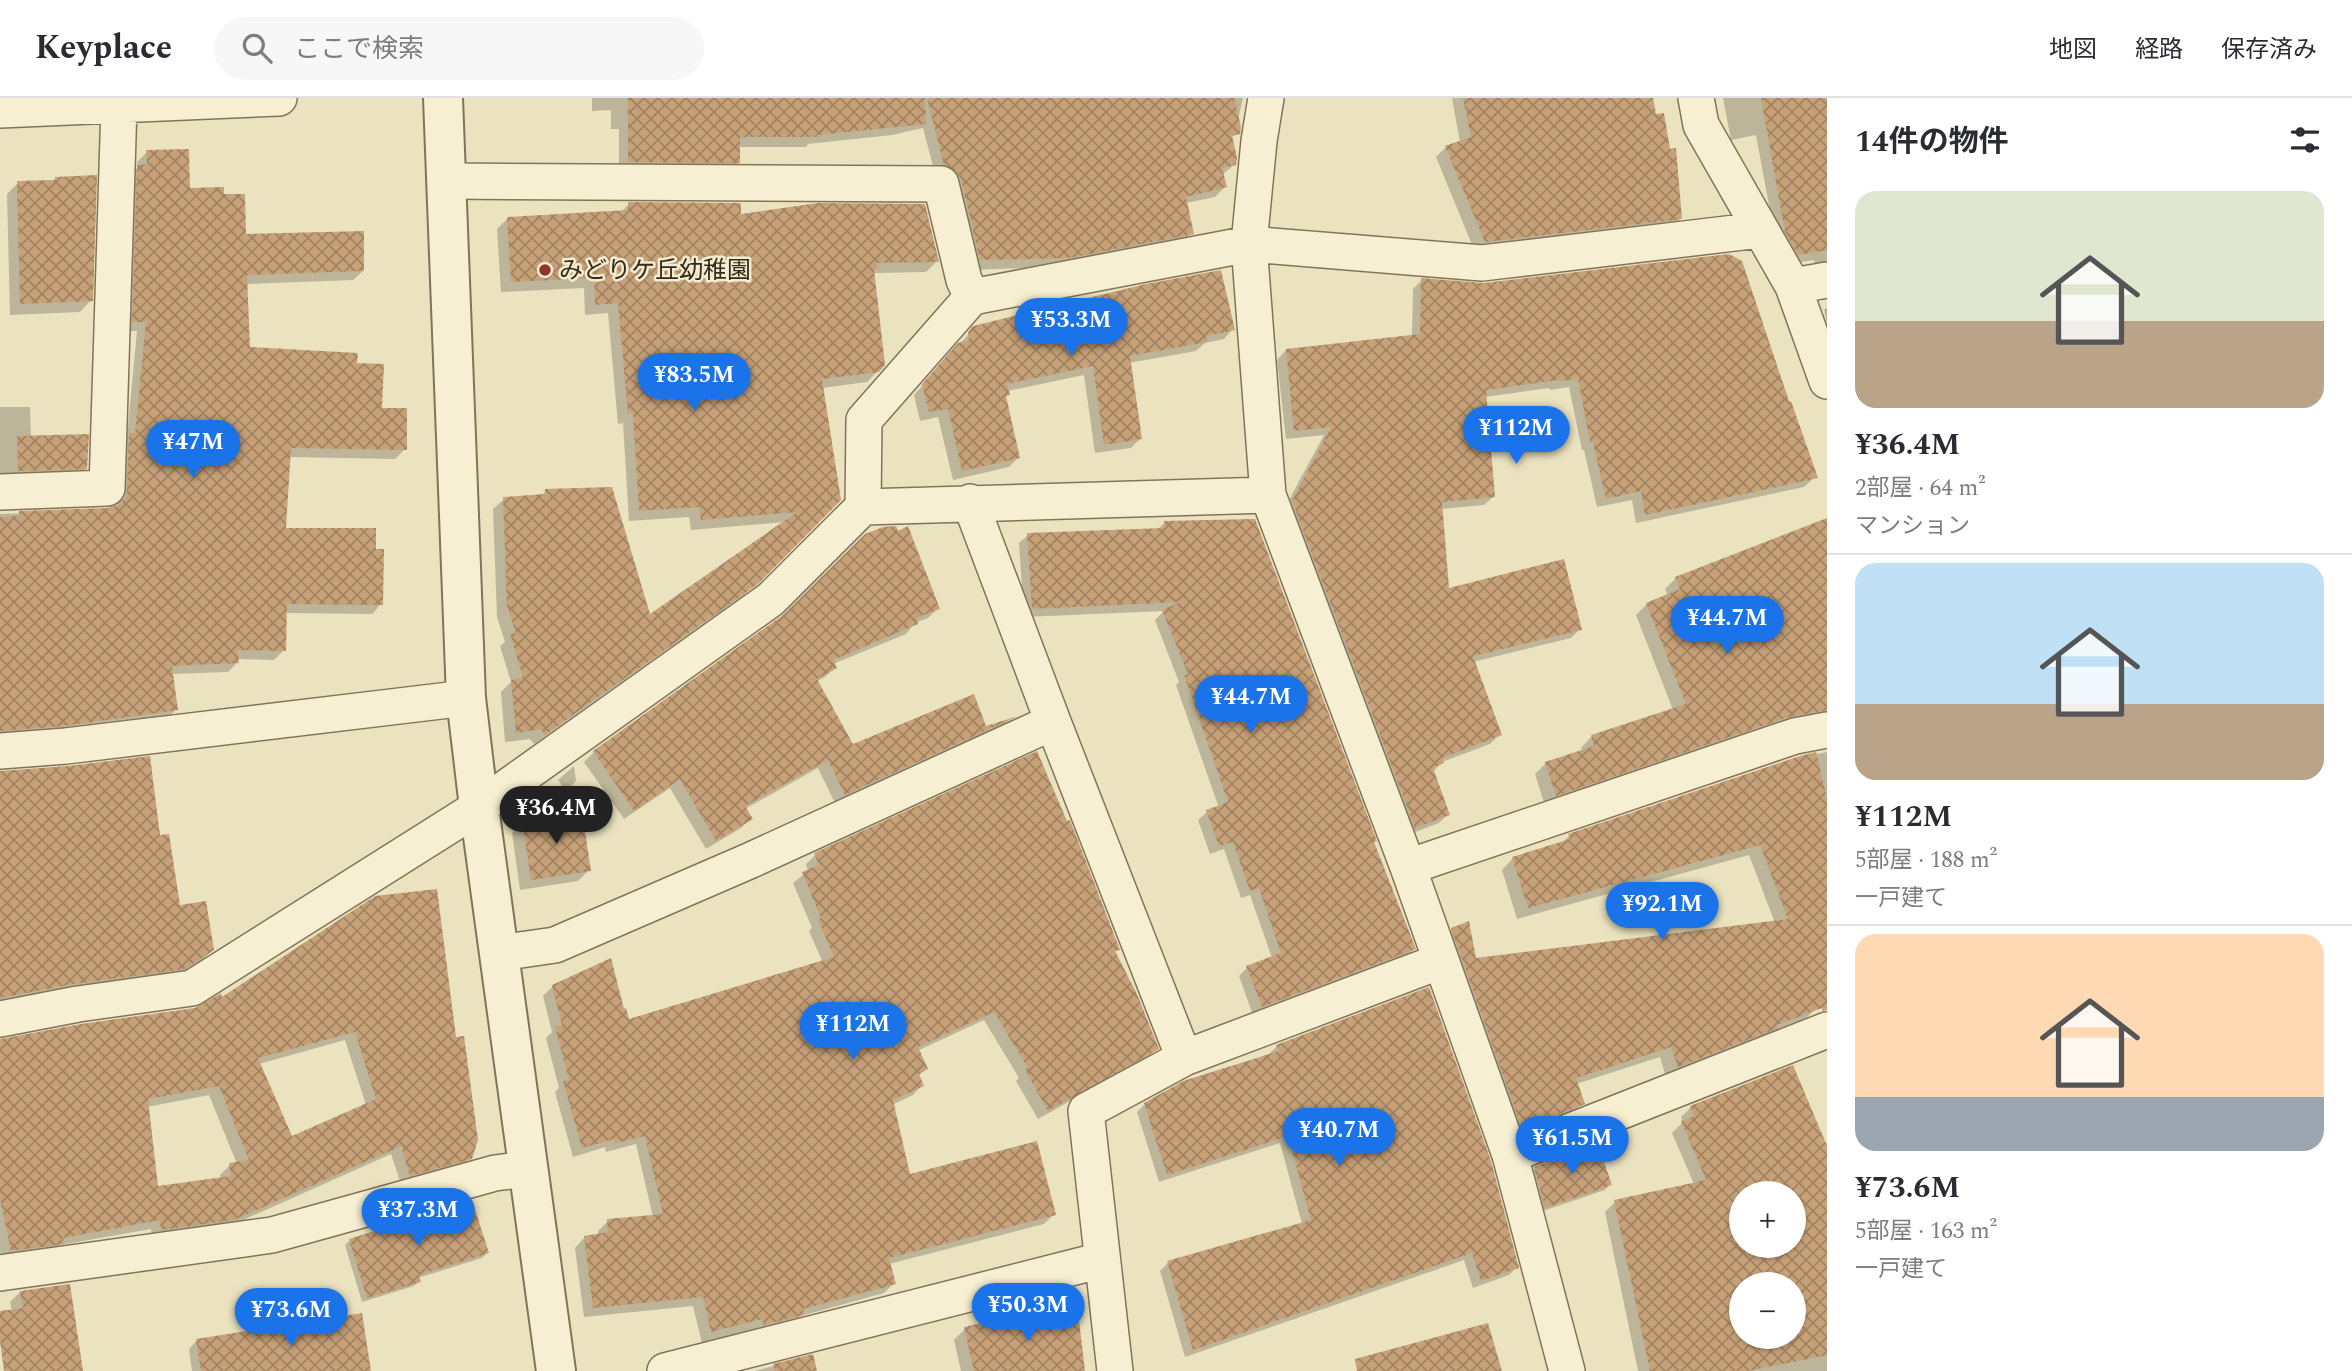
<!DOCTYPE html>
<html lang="ja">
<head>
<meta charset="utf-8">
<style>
	:root { --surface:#fff; --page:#f7f7f7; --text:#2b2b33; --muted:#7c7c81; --line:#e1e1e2; --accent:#1a73e8 }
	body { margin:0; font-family:Spectral,"Noto Sans JP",serif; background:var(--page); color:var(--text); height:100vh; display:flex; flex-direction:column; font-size:26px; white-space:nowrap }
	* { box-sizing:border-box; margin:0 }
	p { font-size:23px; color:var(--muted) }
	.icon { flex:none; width:38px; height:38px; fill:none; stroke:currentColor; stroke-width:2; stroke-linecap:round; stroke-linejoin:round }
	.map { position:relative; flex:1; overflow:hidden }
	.details { display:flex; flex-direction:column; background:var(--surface); width:525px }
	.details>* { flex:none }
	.buttons { position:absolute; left:1729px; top:1083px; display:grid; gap:14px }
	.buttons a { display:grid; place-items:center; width:77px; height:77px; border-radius:50%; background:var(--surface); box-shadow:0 2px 5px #0004; font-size:35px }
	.price { position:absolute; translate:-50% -60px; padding:0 16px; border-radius:24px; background:var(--accent); color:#fff; font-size:23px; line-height:46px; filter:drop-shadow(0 2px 4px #0008) }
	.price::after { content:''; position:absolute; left:50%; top:42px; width:21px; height:16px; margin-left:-10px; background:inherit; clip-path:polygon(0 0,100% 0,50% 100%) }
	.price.on { background:#222; color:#fff }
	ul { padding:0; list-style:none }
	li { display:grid; align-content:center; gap:14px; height:371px; padding:0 28px }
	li+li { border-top:2px solid var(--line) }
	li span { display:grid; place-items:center; height:217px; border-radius:21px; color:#555 }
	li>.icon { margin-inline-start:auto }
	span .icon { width:126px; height:126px; fill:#fffc; stroke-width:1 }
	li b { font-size:30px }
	h2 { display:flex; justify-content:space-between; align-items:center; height:84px; padding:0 28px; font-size:30px }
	header { display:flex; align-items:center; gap:42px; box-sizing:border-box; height:98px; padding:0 35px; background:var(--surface); border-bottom:2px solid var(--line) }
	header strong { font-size:33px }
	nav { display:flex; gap:38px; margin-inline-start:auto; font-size:24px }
	.search { width:490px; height:63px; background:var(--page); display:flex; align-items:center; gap:18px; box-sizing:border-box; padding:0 24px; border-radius:38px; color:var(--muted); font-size:26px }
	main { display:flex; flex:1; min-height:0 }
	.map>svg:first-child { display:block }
	.shadow { fill:#0003; fill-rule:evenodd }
	.building { fill:url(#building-cross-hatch); fill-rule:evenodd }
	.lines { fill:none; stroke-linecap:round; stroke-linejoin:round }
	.minor-casing { stroke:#837459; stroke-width:38 }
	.tertiary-casing { stroke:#837459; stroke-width:42 }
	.minor { stroke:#f6efd2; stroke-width:35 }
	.tertiary { stroke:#f6efd2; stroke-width:38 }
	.poi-dot { fill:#8f362c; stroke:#f3eccf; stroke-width:2.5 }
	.labels { text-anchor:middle; stroke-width:5; stroke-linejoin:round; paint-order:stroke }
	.poi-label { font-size:24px; fill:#332a1d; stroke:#f3eccf; text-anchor:start }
</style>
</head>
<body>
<header>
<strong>Keyplace</strong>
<div class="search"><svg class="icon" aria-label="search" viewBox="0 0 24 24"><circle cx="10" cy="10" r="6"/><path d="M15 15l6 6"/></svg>ここで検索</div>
<nav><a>地図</a><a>経路</a><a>保存済み</a></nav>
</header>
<main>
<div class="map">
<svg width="1827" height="1273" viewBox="0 0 1827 1273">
	<defs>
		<pattern id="building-cross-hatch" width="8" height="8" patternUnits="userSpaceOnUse" patternTransform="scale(1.75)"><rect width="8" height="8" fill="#c7a178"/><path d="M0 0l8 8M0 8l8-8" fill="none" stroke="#a28362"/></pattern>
	</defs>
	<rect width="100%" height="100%" fill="#ebe3c0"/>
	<path class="shadow" d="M592 0H1243L1235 36 1231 40 1235 66 1222 77 1225 89 1215 99 1186 105 1192 135 1182 145 1057 169 970 172 935 76 923 30 892 37 808 46 806 49H738L739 64 729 74 619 73V31H611V12L592 13Z
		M1452 0H1651L1681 120 1671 130 1475 154 1436 59 1446 49 1460 44Z
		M1723 0H1827V175L1816 172 1814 162 1788 166 1776 145 1756 37 1731 42Z
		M147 54 188 92 223 98 244 138 363 173 353 182 246 186 248 251 356 267 405 351 395 361 289 359 285 431 374 453 381 506 372 516 285 515 284 552 274 562 237 561V565L228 574 171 576 176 612 166 621 0 641V416L109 412 116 409 118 402 120 346 127 339 137 233H123L128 79 138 69 137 64Z
		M56 80 91 202 80 214 10 217 7 96 18 85 52 84Z
		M629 106 739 118 937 163 926 174 873 175 878 273 867 284 822 290 839 402 745 496 534 646 530 641 505 644 501 594 511 584 500 548 505 544 497 519 493 411 504 401 541 398 546 393 649 518 785 424 691 432 689 419 629 423 623 325 618 326 608 215 585 217 584 190 501 194 497 131 508 120 621 114Z
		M1422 182 1814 380 1804 389 1636 425 1632 402 1597 409 1584 352H1582L1569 289 1550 292 1549 290 1485 299 1494 398 1484 407 1441 411 1448 492 1580 531 1571 540 1473 564 1500 636 1490 646 1442 664 1433 674 1448 716 1439 725 1405 738 1283 413 1324 337 1286 341 1277 262 1286 252 1412 239 1413 191Z
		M1827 209V227L1824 212Z
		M974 230 1233 231 1224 241 1205 245 1196 253 1129 265 1140 341 1131 350 1095 355 1084 277 1007 293 1008 297 1005 300 1018 360 1009 369 953 382 938 319 920 323 914 297Z
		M0 309H30L31 339 86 370 76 380 0 382Z
		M1827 422V627L1545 708 1535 676 1546 665 1582 653 1581 650 1592 638 1673 612 1636 517 1647 506 1668 498 1665 491 1676 480Z
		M1165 424 1414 851 1405 859 1253 917 1239 878 1247 870 1272 860 1250 797 1241 800 1224 751 1210 756 1198 722 1207 714 1219 710 1176 587 1179 584 1155 522 1164 513 1024 519 1019 445 1028 437 1157 432Z
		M938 510 928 520 915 525 906 536 833 566 835 570 825 579 816 584 852 648 985 630 1011 622 1006 627 835 705 818 670 745 711 751 720 741 730 706 751 670 690 624 721 584 664 594 654Z
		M1827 654V900L1804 922 1666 979 1660 959 1576 986 1583 1005 1571 1017 1511 1041 1441 842 1452 831 1475 862 1775 825 1749 757 1517 821 1502 772 1513 760 1561 746 1569 738 1801 659Z
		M574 668 576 683 566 693 558 682Z
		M0 675 159 739 178 809 212 852 202 862 174 880 0 907Z
		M523 724 589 772 578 783 520 792 512 735Z
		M815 757 1118 851 1114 855 1157 950 1147 960 1038 1021 1016 983 1019 980 984 922 917 953 926 971 918 978 922 987 913 997 892 1007 909 1078 1054 1116 1044 1126 889 1166 894 1185 884 1195 801 1218 792 1226 703 1249 693 1208 584 1219 575 1150 584 1140 598 1138V1133L608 1123 653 1119 636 1046 606 1054 605 1049 573 1059 555 994 559 990 546 940 552 934 543 898 553 888 623 913 628 923 823 865 809 833 812 830 793 785 808 773 806 766Z
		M376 800 470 1060 460 1070 401 1086 391 1056 223 1131 152 1141 151 1131 60 1147 53 1155 2 1162 0 1153V942L196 911 220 902ZM345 942 366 1007 291 1041 259 966ZM209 997 237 1066 230 1067 220 1077 221 1081 156 1089 147 1009Z
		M1277 948 1517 1169 1509 1177 1473 1190 1464 1162 1185 1259 1160 1173 1168 1165 1302 1126 1280 1045 1159 1084 1137 1014 1145 1006 1269 956Z
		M1691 1009 1827 1045V1273H1638L1605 1114 1615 1104 1694 1086 1672 1035 1683 1024 1681 1019ZM1741 1096H1794V1148H1741ZM1741 1186H1794V1239H1741Z
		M1535 1071 1610 1086 1605 1092 1540 1114 1530 1076Z
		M350 1142 487 1155 482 1160 418 1180 419 1183 414 1188 362 1204 345 1147Z
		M69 1187 17 1234 10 1204 20 1194Z
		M965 1231 1083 1273H961L954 1242Z
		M196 1243 370 1273H192L189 1251Z
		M812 1258 815 1273H754Z"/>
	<path class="building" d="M628 0H925L926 26 817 37V39H740V65L628 64Z
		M927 0H1234L1241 29 1240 36 1232 38 1237 59 1236 67 1222 70 1227 89 1186 99 1194 136 1069 160 980 162 961 81 956 73 944 67Z
		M1463 0H1653L1656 16 1664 15 1670 51 1676 50 1682 121 1485 144 1445 48 1471 39Z
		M1761 0H1827V152L1798 157 1785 134Z
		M189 51 190 90 224 89V96H245L246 136 364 133V173L247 177 250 249 358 255 357 265 384 266 382 310H407V352L291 350 286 430H376V451H384L383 507 287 506 286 553 238 552 239 565 172 568 178 612 64 628 0 633V419L19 418V413L108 410 118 407 125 400 127 391 129 335H135L146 224H132L137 67 147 66 146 52Z
		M97 77 93 203 20 206 17 83 55 82V79Z
		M628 104 741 105V116L818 105 925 106 939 164 877 165V171H874L885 267 879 274 822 281 841 402 758 486 570 619 568 617 569 620 545 637 541 631 516 635 511 582 523 579 510 536 516 535 507 508 503 399 545 396V391L612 389 650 516 797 414 701 422 699 409 639 413 633 315 628 316 618 205 595 207 594 180 511 184 507 119 628 112Z
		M1729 156 1742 163 1789 303H1791L1818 380 1645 417 1641 393 1606 401 1593 344H1590L1578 281 1559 283 1558 282 1486 292 1495 399 1442 404 1449 490 1564 461 1582 532 1473 558 1502 637 1442 660 1444 665 1433 670 1450 717 1415 730 1292 403 1331 329 1294 333 1286 251 1420 236 1421 180 1484 185Z
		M1221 172 1235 232 1206 238 1207 244 1130 258 1142 341 1104 347 1093 268 1007 286 1010 297 1006 298 1020 360 962 373 948 311 929 314 922 286 958 245 969 242 968 234 973 228 1146 186Z
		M89 336 87 371 18 373 17 338Z
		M1827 420V612L1789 619 1556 698 1545 664 1594 648 1591 637 1686 606 1646 505 1680 491 1675 479Z
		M1255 421 1377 743 1374 744 1416 851 1262 909 1246 868 1281 855 1259 790 1250 793 1233 744 1219 748 1206 712 1228 704 1184 577 1188 576 1162 512 1180 504 1032 511 1027 435 1164 430V423Z
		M896 428 898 433 908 428 940 511 916 520 918 526 833 562 837 570 817 581 853 646 974 596 986 628 1018 618 845 697 828 662 745 708 753 721 716 743 680 681 634 713 593 653 783 517 865 436 883 429Z
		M1037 653 1067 723 1070 722 1120 852 1115 853 1137 896 1159 951 1048 1013 1025 972 1028 970 994 914 918 949 928 971 919 976 924 988 893 1002 910 1076 1037 1043 1056 1117 889 1160 896 1186 803 1211 804 1217 764 1227 762 1221 711 1234 703 1199 593 1210 584 1138 608 1134 607 1121 663 1116 645 1038 616 1045 614 1041 582 1050 563 983 569 982 555 929 562 927 552 887 611 860 624 911 626 910 629 921 834 859 818 822 821 820 802 774 819 767 814 755Z
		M1816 654 1827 701V912L1823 913 1822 910 1777 927 1778 930 1678 969 1671 949 1576 980 1585 1006 1522 1031 1451 830 1469 823 1476 860 1788 821 1760 747 1528 810 1512 759 1570 741 1568 736 1800 658Z
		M150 658 160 737 169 736 180 807 206 803 214 852 185 871 74 886 0 900V673L68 668Z
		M582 713 591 773 531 782 522 722Z
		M437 791 456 939 464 938 478 1042 472 1061 410 1078 401 1048 234 1122 161 1132 160 1122 63 1140 64 1146 11 1153 0 1101V941L81 926 195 910 221 895 222 899 375 798ZM355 934 376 1001 292 1038 258 960ZM219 988 249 1062 229 1065 231 1078 158 1088 148 1001Z
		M1429 889 1491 1063 1519 1170 1481 1183 1472 1155 1193 1252 1167 1163 1311 1122 1288 1038 1167 1077 1144 1005 1183 983 1279 953 1276 947Z
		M1793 967 1827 1048V1257L1748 1273H1650L1614 1102 1706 1082 1681 1023 1694 1018 1690 1008ZM1741 1096H1794V1148H1741ZM1741 1186H1794V1239H1741Z
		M1597 1044 1612 1087 1545 1110 1534 1069Z
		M472 1102 489 1155 419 1177 421 1184 367 1200 349 1141Z
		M70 1186 83 1273H4L0 1243V1213L23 1210 20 1193Z
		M1057 1208 1078 1214 1085 1273H974L964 1229Z
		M362 1215 371 1273H201L196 1241Z
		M1488 1225 1502 1273H1357L1355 1261Z
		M813 1256 817 1273H775L773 1266Z"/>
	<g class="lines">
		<g class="minor-casing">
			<path id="minor" d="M1266 0 1259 43 1249 146 1268 397 1408 769 1510 1057 1567 1273
				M1696 0 1701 27 1793 188 1827 283
				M0 12 279 0
				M446 83 941 86 964 182 972 199
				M1793 188 1827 182
				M0 394 107 390 119 7
				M970 404 1053 624 1184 960
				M863 409 864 322 972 199 1249 146 1482 165 1760 132
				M0 653 66 648 466 600
				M1408 769 1795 638 1827 632
				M499 855 555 847 749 763 1053 624
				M0 921 78 906 192 890 479 709 771 501 863 409 1268 397
				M1510 1057 1827 932
				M0 1175 272 1137 495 1075 527 1071
				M665 1273 1102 1162
				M1115 1273 1086 1013 1184 960 1441 863"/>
		</g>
		<g class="tertiary-casing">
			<path id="tertiary" d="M443 0 466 600 479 709 556 1273"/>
		</g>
		<use href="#minor" class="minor"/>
		<use href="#tertiary" class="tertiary"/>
	</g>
	<circle class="poi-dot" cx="545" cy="172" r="7"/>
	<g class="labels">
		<g class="poi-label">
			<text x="559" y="180">みどりケ丘幼稚園</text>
		</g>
	</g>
</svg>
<div class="buttons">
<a>+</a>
<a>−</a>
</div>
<b class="price" style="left:1071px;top:260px">¥53.3M</b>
<b class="price" style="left:694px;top:315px">¥83.5M</b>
<b class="price" style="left:1516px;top:368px">¥112M</b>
<b class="price" style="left:193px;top:382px">¥47M</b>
<b class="price" style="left:1727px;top:558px">¥44.7M</b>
<b class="price" style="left:1251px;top:637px">¥44.7M</b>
<b class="price on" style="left:556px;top:748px">¥36.4M</b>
<b class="price" style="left:1662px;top:844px">¥92.1M</b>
<b class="price" style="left:853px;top:964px">¥112M</b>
<b class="price" style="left:1339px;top:1070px">¥40.7M</b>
<b class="price" style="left:1572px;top:1078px">¥61.5M</b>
<b class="price" style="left:418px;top:1150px">¥37.3M</b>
<b class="price" style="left:1028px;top:1245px">¥50.3M</b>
<b class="price" style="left:291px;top:1250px">¥73.6M</b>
</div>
<section class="details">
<h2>14件の物件<svg class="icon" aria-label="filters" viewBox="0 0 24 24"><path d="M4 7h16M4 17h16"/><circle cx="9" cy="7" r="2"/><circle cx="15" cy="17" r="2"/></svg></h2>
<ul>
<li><span style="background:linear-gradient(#dfe7d0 60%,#b9a48a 0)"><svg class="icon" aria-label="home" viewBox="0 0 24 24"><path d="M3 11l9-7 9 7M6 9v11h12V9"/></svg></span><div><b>¥36.4M</b><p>2部屋 · 64 m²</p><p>マンション</p></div></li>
<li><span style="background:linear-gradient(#bfe0f5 65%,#b9a48a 0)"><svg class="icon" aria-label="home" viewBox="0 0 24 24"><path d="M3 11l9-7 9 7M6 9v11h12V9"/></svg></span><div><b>¥112M</b><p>5部屋 · 188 m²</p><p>一戸建て</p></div></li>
<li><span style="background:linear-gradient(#ffd9b3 75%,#9aa5b1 0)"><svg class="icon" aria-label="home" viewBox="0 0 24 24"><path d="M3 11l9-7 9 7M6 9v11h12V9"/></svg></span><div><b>¥73.6M</b><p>5部屋 · 163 m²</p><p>一戸建て</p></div></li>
</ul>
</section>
</main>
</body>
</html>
